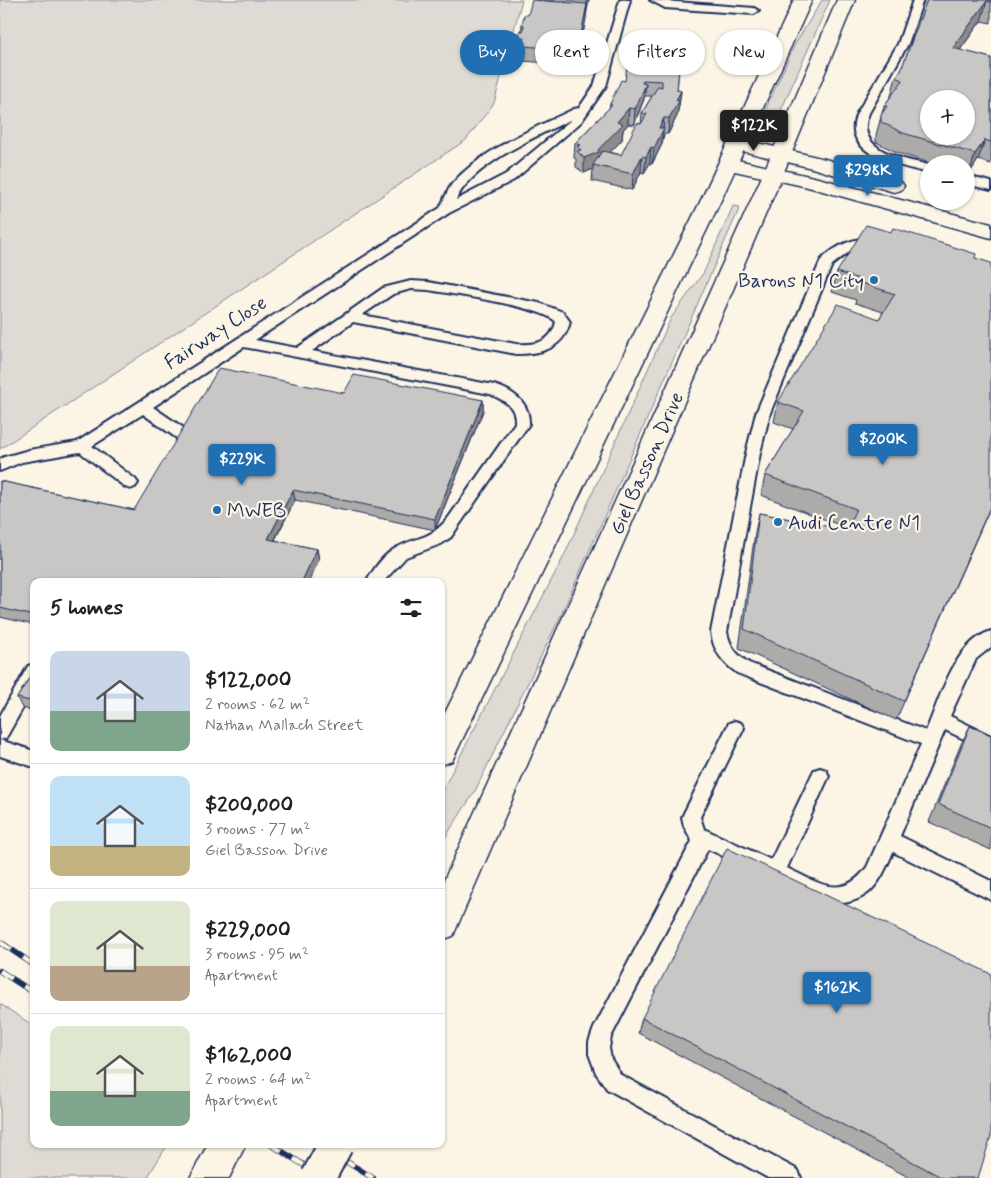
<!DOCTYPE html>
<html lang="en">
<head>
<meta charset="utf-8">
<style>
	:root { --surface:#fff; --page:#f6f6f6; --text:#202124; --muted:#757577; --line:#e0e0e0; --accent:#1f6fb2 }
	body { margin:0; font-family:Mynerve,sans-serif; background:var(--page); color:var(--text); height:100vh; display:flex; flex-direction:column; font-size:19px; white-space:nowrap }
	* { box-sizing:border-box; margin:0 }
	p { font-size:16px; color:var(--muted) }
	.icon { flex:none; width:28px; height:28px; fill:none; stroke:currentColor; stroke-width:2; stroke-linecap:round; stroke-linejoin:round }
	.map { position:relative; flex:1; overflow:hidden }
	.side { position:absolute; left:30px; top:578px; width:415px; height:570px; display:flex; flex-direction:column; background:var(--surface); border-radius:10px; box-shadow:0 1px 4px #0004 }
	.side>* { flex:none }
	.hud { position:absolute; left:460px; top:30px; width:455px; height:45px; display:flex; gap:10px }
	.tools { position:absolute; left:920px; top:90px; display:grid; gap:10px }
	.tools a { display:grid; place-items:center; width:55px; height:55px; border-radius:50%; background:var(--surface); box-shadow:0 1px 4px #0004; font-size:25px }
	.price { position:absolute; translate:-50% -42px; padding:0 11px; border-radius:5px; background:var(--accent); color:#fff; font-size:16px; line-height:32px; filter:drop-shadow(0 1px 2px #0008) }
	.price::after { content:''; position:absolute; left:50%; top:30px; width:15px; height:11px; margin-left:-8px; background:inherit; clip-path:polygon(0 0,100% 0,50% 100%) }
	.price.selected { background:#222; color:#fff }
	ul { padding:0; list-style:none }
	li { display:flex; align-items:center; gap:15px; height:125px; padding:0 20px }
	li+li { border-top:1px solid var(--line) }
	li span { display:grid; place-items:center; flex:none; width:140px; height:100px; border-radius:10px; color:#555 }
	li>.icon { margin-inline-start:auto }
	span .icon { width:60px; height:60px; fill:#fffc; stroke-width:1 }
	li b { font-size:21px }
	h2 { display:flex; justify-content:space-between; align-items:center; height:60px; padding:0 20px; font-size:21px }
	.tag { padding:0 18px; border-radius:22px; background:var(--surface); box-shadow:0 1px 4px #0004; font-size:18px; line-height:45px }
	.tag.selected { background:var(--accent); color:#fff }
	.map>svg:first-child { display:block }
	.green { fill:#dfdbd4; stroke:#7d8599 }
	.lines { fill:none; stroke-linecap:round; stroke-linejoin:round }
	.lane-casing { stroke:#1b2f5e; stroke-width:4 }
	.street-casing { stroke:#1b2f5e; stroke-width:3 }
	.primary-casing { stroke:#1b2f5e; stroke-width:3 }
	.lane { fill:#fcf5e5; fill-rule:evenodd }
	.street { fill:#fcf5e5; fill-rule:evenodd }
	.primary { fill:#fcf5e5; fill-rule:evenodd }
	.rail-casing { stroke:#1b2f5e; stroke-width:6 }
	.rail { stroke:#fcf5e5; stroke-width:4.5; stroke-dasharray:14; stroke-linecap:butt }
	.primary-bridge-casing { stroke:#1b2f5e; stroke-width:37; stroke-linecap:butt }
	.primary-bridge { stroke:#fcf5e5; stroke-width:33 }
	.wall { fill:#acabaa; stroke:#1b2f5e; fill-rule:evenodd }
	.shaded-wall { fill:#8c8b8b; stroke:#1b2f5e }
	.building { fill:#c8c7c6; stroke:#1b2f5e; fill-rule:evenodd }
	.poi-dot { fill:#1f6fb2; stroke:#fcf5e5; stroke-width:2 }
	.labels { text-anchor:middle; stroke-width:4.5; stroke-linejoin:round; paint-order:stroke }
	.poi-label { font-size:20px; fill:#1b2f5e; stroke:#fcf5e5; text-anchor:start }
	.street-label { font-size:20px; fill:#1b2f5e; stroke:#fcf5e5 }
</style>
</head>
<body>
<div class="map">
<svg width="991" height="1178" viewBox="0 0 991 1178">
	<rect width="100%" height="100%" fill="#fcf5e5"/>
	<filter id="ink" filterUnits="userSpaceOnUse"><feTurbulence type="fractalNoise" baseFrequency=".02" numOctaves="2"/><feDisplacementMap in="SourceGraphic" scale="10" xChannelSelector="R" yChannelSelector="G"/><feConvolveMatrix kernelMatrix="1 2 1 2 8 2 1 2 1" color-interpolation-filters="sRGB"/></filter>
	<g filter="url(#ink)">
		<path class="green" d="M0 0H522L494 103 466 140 0 449Z
			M822 0H830L779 115 764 113 794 46Z
			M733 206 740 207 562 613 475 791 441 844V793L565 554 671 318 704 272Z
			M0 1004 34 1026V1144H168L147 1178H0Z"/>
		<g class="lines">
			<g class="lane-casing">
				<path id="lane" d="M620 0H630L606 86 581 122 514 180 449 213 255 340 297 348 383 288 411 281 428 282 539 303 563 312 570 322C563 349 541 354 516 354L353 322 312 351 494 385C513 391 530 402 529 424L451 537 441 544 406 557 384 581H367C373 570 384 554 396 548 420 535 429 541 449 517L515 423C516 406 505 401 490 394L244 347 153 407 188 431 190 435 188 439 183 440 178 439 143 414 92 446 135 479 138 483 135 487 130 489 125 487 80 452 22 462 0 471V459L4 457 29 450 77 442 440 208C444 200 447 191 452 184 481 150 535 128 574 109L579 108 594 86ZM572 119 506 174 456 200C471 165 539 135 572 119ZM411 289 428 290C451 294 546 307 556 322 551 343 535 345 516 344L362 315 393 294Z
					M650 0 754 8 759 11 754 14 665 8Z
					M913 0H923L908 44 869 113C853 150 902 159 929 165V173C900 166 839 155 857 113L898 44Z
					M966 176 991 182V190L966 184Z
					M876 237 881 238 882 241 881 244 853 249 832 265 770 413 760 453 727 632C730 647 737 655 749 663L926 731C940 699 954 643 991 631V647L976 659 950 716 991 736V752L945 730 900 836 991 881V900L893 852C878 888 867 905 825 904L708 849 611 1037 609 1048 611 1059 621 1075 798 1170 801 1178H768L607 1089 596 1073 589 1054V1042L594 1028 692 841 684 826 682 817 729 723 735 721 741 723 744 728 700 817 704 829 771 860 814 770 820 768 826 770 829 776 787 868C817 882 842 902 867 867L921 744 737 673C722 662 713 650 711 632L746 453 756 413 821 260C837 244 854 238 876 237Z
					M34 664V688L6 738 0 740 34 751V767L0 756V716L28 666Z"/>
			</g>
			<g class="street-casing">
				<path id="street" d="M737 138 825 159 901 182 904 186 901 190 894 192 812 168 730 148 727 144 730 140Z
					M728 158 818 178 991 224V238L808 187 721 168 718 164 721 160Z"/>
			</g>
			<g class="primary-casing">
				<path id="primary" d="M794 0H812L723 196 452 761 441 765V721L703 196Z
					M837 0H855L783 174 453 936 441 940V887L763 174Z
					M208 1144H246L229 1178H190Z"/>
			</g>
			<use href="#lane" class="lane"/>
			<use href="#street" class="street"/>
			<use href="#primary" class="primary"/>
			<g class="rail-casing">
				<path id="rail" d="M0 942 34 965
					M0 971 34 993
					M270 1144 325 1178
					M318 1144 373 1178"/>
			</g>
			<use href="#rail" class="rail"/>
			<g class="primary-bridge-casing">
				<path id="primary-bridge" d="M318 1178 336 1144"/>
			</g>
			<use href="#primary-bridge" class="primary-bridge"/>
		</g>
		<path class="wall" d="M534 0H589L577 65 522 61V53H518V38L521 31 522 25 528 15Z
			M927 0H991V23L981 21 960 50 991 58V164L978 160 969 174H966V164H933L898 153 876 142V135L884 106 891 96 896 77 901 70Z
			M679 69 677 90 681 91 679 106 678 110 677 116 668 134H664L662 144 652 164 650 163 644 173 641 172 632 190 592 181 593 169 584 173 576 167V159L574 158 575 143 609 108 610 104 625 81ZM644 96H652L642 113 641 124 621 155 610 152 622 140 623 130 628 124 634 125 644 99Z
			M975 258 991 506 896 720 739 648 755 532 759 513 846 530 847 528 761 495 765 475 793 429 774 422 778 402 879 319 883 312 855 303 856 300 832 292 837 272Z
			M344 393 483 400V411L435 530 295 500 275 540 317 549 319 560 34 581V625L0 617V481L134 510Z
			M34 670V711L22 708 17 698Z
			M970 726 991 735V850L929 822 961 744Z
			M642 1018 978 1178H910L638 1033Z"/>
		<path class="shaded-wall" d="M587 0H589L586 13Z
			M987 1 981 21 947 68 953 48Z
			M587 4 586 19 577 65 578 50Z
			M643 80 642 93 646 84 644 99 634 125 635 109Z
			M681 91 679 106 678 110 677 116 668 134 669 118 676 100Z
			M629 108 628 124 623 130 622 140 598 165H593V169L584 173V158L598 150 617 122Z
			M664 118 662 144 652 164 654 148 659 128Z
			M985 140 978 160 969 174 975 154Z
			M651 147 650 163 644 173 646 157Z
			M642 156 641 172 632 190 633 174Z
			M483 400V411L435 530V519Z
			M293 490 295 500 270 549 268 539Z
			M317 549 319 560 309 581H302Z"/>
		<path class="building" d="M532 0 587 4 578 50 522 46 524 38H518L520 31H523L524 25H522L524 15H528Z
			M927 0H991V2L987 1 953 48 991 58V142L985 140 975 154 903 133 881 122V115L887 106H884L903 80 896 77 901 70ZM929 99H966V136H929Z
			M627 65 679 69 677 90 681 91 676 100 679 101 669 118H664L659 128H664L654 148 651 147 646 157 642 156 633 174 593 165 602 151 621 155 637 123 641 124 647 114 642 113 658 86 662 87V81L643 80 642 83 646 84 635 109 629 108 617 122 623 124 598 150 599 152 584 158 577 151 581 150 577 146 581 145 575 143 612 105 610 104 621 80 625 81Z
			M866 225 891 232 893 228 976 254 975 258 991 263V505L904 701 744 629 759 513 846 530 856 509 765 475 804 411 778 402 838 304 879 319 895 294 861 283 862 280 837 272Z
			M219 368 344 393 354 375 483 400 435 519 293 490 268 539 317 549 302 581H34V616L0 608V481L134 510Z
			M34 670V702L17 698Z
			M970 726 991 735V828L938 804Z
			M727 848 991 974V1136L978 1178H943L642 1018Z"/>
	</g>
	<g class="poi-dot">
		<circle cx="874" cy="280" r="5"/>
		<circle cx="217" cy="510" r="5"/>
		<circle cx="778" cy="522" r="5"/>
	</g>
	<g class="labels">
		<g class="poi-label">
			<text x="864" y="287" text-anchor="end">Barons N1 City</text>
			<text x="227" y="517">MWEB</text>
			<text x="788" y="529">Audi Centre N1</text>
		</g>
		<g class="street-label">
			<text transform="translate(215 332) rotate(-33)" y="7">Fairway Close</text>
			<text transform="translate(646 463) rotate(-66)" y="7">Giel Basson Drive</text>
		</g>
	</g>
</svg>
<div class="tools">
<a>+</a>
<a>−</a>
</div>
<b class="price selected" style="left:754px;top:152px">$122K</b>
<b class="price" style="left:868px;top:197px">$298K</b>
<b class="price" style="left:883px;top:466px">$200K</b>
<b class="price" style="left:242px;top:486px">$229K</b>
<b class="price" style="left:837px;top:1014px">$162K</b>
<div class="hud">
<a class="tag selected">Buy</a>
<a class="tag">Rent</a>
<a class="tag">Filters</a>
<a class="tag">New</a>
</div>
<section class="side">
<h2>5 homes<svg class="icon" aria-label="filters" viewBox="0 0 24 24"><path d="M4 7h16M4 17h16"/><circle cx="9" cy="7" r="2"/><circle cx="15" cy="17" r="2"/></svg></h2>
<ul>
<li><span style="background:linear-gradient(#c9d6e8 60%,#7fa58c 0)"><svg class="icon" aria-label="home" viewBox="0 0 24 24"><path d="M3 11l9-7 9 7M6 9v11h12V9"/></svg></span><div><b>$122,000</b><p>2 rooms · 62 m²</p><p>Nathan Mallach Street</p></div></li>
<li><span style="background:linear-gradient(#bfe0f5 70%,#c2b280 0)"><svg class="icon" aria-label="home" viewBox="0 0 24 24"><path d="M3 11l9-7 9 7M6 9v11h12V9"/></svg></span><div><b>$200,000</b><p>3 rooms · 77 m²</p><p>Giel Basson Drive</p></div></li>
<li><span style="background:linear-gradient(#dfe7d0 65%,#b9a48a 0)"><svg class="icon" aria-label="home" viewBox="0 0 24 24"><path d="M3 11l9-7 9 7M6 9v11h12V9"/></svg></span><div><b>$229,000</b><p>3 rooms · 95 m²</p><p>Apartment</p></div></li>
<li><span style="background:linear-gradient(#dfe7d0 65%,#7fa58c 0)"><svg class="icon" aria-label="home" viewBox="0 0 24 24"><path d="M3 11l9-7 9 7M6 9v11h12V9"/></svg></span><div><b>$162,000</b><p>2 rooms · 64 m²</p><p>Apartment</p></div></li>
</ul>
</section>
</div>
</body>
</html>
